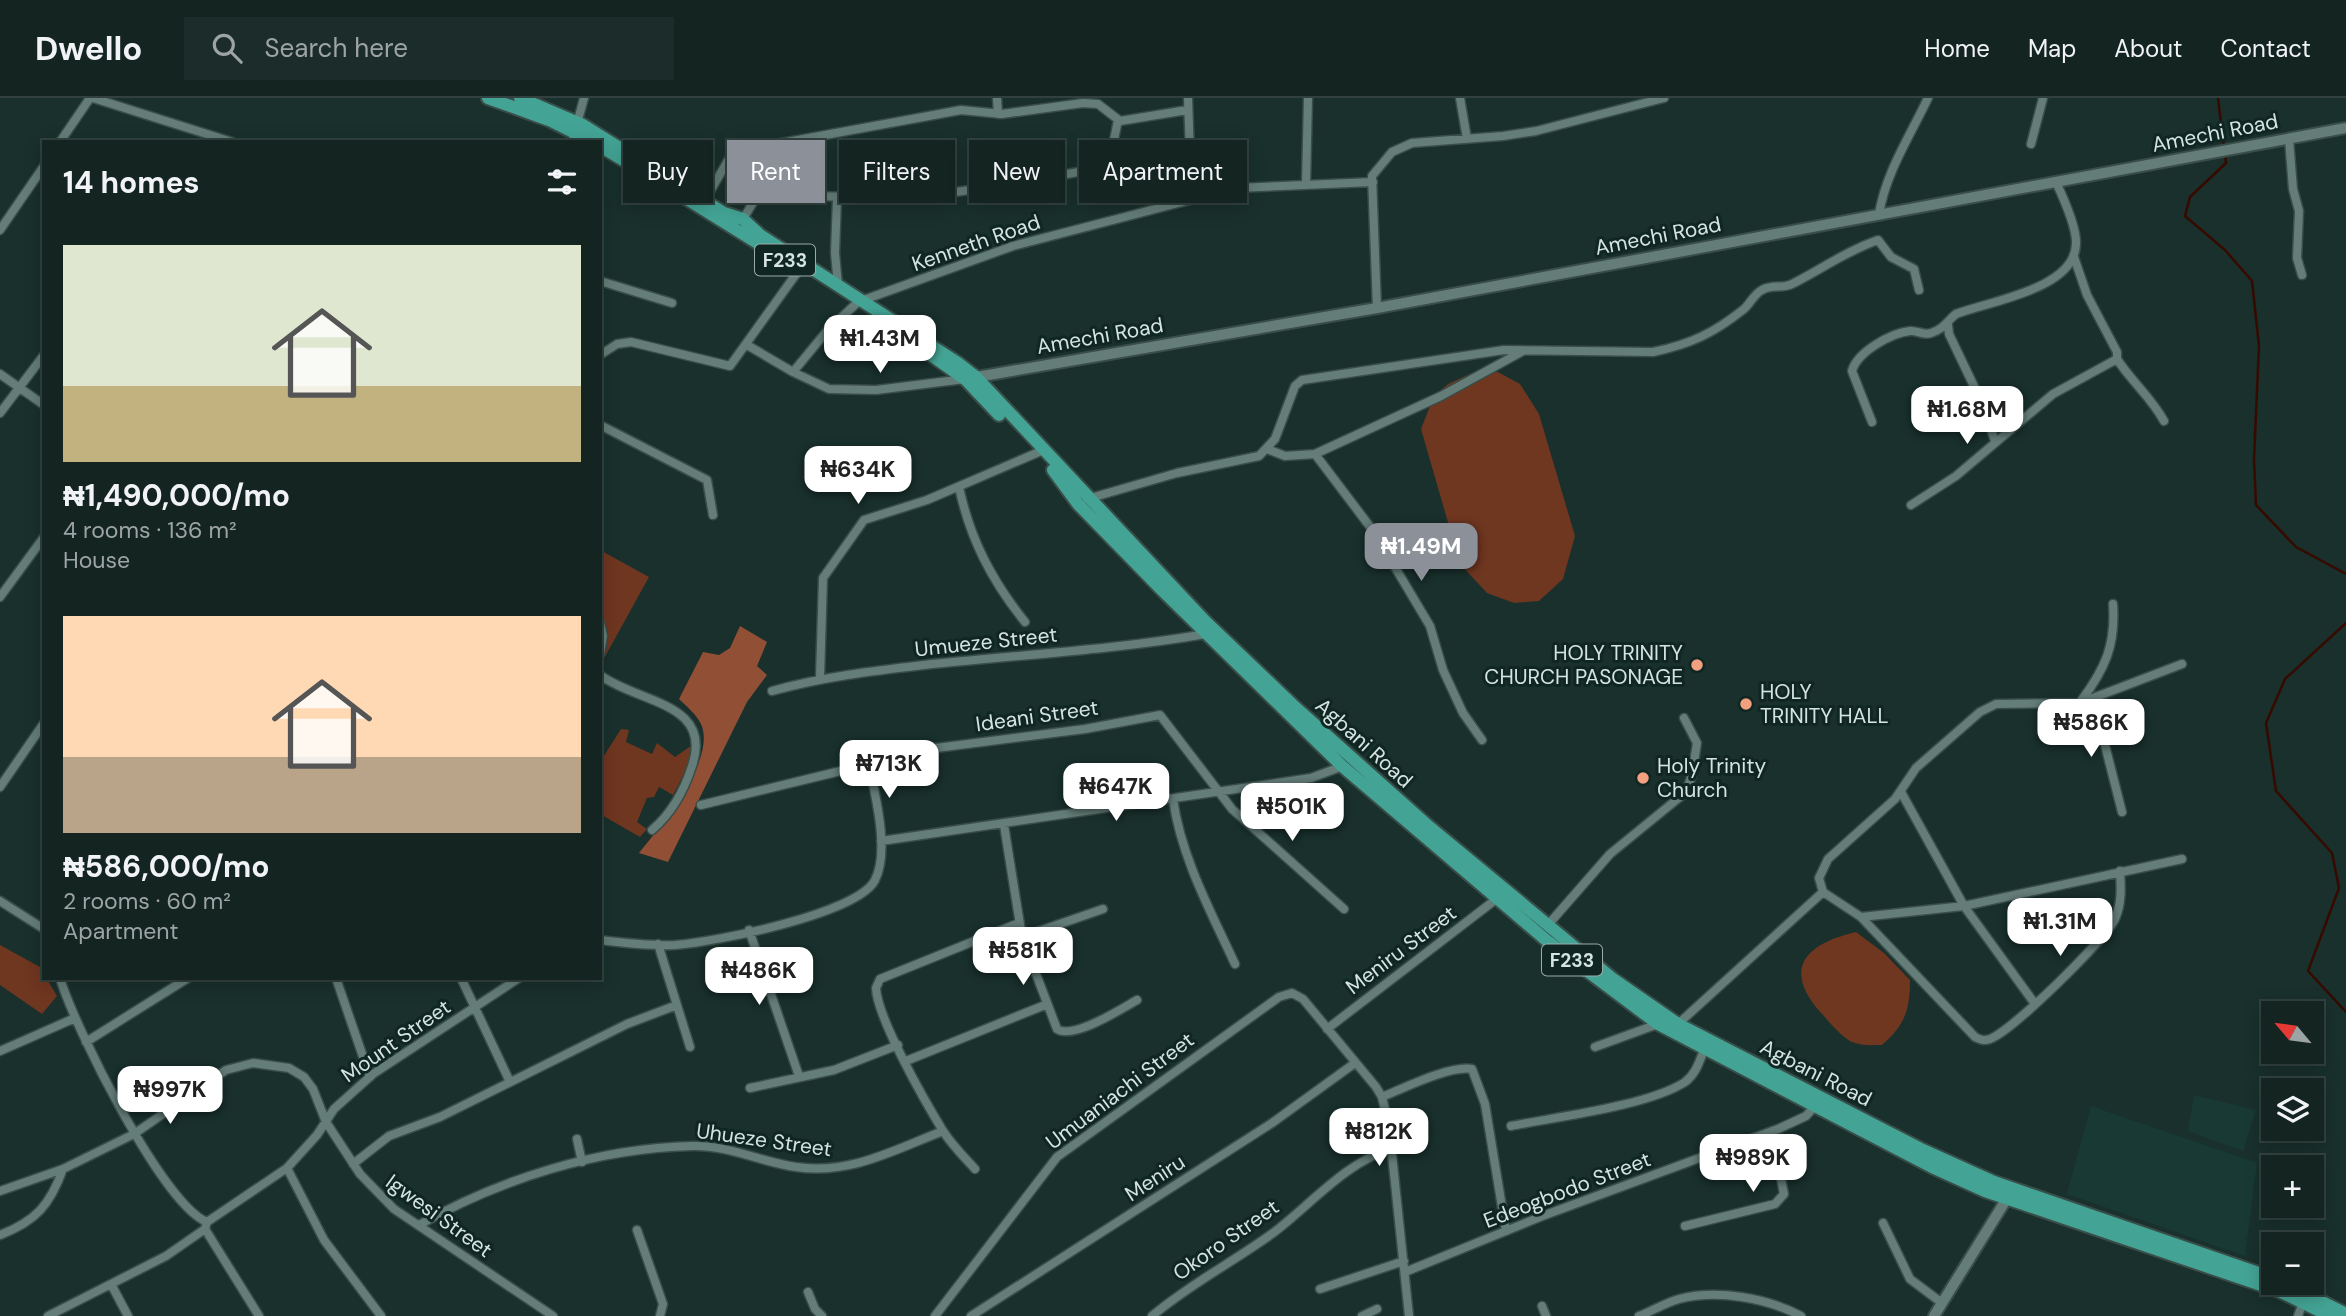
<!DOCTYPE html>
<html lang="en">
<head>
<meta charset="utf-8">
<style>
	:root { --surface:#132421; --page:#1c2c2a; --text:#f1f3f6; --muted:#9da4a5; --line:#32413f; --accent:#8c9099 }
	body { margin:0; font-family:"DM Sans",sans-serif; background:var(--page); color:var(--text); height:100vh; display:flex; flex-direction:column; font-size:26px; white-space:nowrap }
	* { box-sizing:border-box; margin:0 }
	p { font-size:23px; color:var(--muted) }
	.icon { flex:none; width:38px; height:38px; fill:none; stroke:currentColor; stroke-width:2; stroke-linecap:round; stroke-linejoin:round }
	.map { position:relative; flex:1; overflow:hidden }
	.sheet { position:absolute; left:42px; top:42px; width:560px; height:840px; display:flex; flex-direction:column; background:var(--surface); border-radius:0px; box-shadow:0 4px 18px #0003,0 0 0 2px var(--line) }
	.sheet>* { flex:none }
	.hud { position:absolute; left:623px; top:42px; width:665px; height:63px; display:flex; gap:14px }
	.needle { width:46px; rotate:299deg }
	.controls { position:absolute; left:2261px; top:903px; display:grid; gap:14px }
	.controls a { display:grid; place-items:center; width:63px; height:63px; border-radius:0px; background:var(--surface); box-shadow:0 4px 18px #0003,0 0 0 2px var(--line); font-size:35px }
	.price { position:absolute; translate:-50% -60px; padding:0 16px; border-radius:14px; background:#fff; color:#222; font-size:23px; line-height:46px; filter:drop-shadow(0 2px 4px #0008) }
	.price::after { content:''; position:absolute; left:50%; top:42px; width:21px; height:16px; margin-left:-10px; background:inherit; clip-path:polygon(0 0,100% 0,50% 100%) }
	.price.current { background:var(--accent); color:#fff }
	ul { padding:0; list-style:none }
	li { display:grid; align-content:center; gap:14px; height:371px; padding:0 21px }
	li span { display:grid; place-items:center; height:217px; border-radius:0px; color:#555 }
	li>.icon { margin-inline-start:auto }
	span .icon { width:126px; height:126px; fill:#fffc; stroke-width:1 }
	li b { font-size:30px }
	h2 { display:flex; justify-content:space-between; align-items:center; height:84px; padding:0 21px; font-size:30px }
	.chip { padding:0 24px; border-radius:0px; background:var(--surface); box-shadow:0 4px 18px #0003,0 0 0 2px var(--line); font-size:24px; line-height:63px }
	.chip.current { background:var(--accent); color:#fff }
	header { display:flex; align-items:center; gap:42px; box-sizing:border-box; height:98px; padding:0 35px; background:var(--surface); border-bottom:2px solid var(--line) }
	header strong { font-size:33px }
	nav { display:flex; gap:38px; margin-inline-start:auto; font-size:24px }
	.search { width:490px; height:63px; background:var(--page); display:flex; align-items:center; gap:18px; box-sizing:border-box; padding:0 24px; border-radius:0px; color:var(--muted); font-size:26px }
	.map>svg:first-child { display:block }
	.built { fill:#193a34 }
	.green { fill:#6f3620 }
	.forest { fill:#914f35 }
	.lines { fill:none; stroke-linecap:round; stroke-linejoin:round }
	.stream { stroke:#370a00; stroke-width:2.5 }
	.street-casing { stroke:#394d49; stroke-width:11 }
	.secondary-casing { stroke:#394d49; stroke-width:14 }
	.primary-casing { stroke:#394d49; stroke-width:16 }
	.street { stroke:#647d78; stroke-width:8 }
	.secondary { stroke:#647d78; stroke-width:10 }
	.primary { stroke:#43a495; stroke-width:12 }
	.poi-dot { fill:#f2a080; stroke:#0f2622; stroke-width:2.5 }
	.labels { text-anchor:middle; stroke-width:6; stroke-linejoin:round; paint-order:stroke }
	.shield { fill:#0f2622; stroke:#9aaba8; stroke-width:2 }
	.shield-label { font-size:19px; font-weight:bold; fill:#d6e4e1 }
	.street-label { font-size:21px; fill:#d6e4e1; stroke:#0f2622 }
	.poi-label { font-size:21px; fill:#d6e4e1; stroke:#0f2622; text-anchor:start }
</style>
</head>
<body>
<header>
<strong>Dwello</strong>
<div class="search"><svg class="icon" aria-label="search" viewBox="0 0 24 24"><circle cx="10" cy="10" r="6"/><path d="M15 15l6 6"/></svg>Search here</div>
<nav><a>Home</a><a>Map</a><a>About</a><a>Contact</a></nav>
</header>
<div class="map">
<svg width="2346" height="1218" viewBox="0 0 2346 1218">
	<rect width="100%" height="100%" fill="#19302c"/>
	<path class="built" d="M2194 997 2256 1012 2243 1053 2188 1033Z
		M2091 1008 2257 1065 2245 1158 2067 1096Z"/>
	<path class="green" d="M1498 274 1520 286 1539 316 1575 438 1563 481 1539 503 1514 505 1487 495 1460 466 1421 331 1434 298 1448 286 1472 275Z
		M600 452 649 479 602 564 605 528 600 522Z
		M621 631 629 632 626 644 652 656 657 645 675 659 692 647 687 670 673 697 659 689 654 699 647 700 637 724 647 731 640 739 600 716V664Z
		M1856 834 1884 855 1910 882C1910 912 1905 927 1882 947 1874 947 1863 948 1855 945 1844 942 1831 926 1823 917 1781 872 1804 846 1856 834Z
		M0 847 40 869 57 898 42 916 0 887Z"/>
	<path class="forest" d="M740 528 767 544 757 568 767 577 747 604 668 764 639 755C660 729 717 662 701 626 697 617 686 608 679 601L703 554 719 557 730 550Z"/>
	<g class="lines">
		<path class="stream" d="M2218 0 2224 50
			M2225 56 2226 65 2190 99 2185 118 2225 152 2252 183 2259 248 2254 361 2256 407 2296 449 2346 476
			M2346 525 2285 581 2266 625 2276 693 2332 755 2339 790 2308 873 2346 914"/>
		<g class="street-casing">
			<path id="street" d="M93 0 232 44
				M997 0 998 16
				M1188 0 1190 58 1195 98
				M1460 0 1467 41
				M2289 41 2293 91 2299 113 2297 160 2302 177
				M60 44 90 0
				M572 44 584 0
				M2031 46 2043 0
				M1306 86 1308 0
				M837 101 835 155 838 187
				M705 102 733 54 961 12 1002 16 1083 5 1098 6 1120 23 1187 12
				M1879 116C1886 74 1910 38 1928 0
				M743 121 754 103 761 98 919 99 1006 87 1106 69 1110 62 1118 22
				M0 132 44 68
				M600 183 672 205
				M1377 210 1372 78 1392 54 1412 45 1503 38 1536 33 1664 0
				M1948 227 1949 236 1981 303 1995 343
				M747 247 793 274 827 233 858 204 1013 148 1236 90 1373 84
				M600 257 617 246 631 244 730 268 799 172
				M2117 261C2131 283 2151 299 2164 323
				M793 274 829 291 876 292 965 281
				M0 276 44 307
				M0 315 44 257
				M1872 324 1852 273C1857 254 1891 235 1910 233 1917 232 1924 238 1931 235 1944 231 1947 223 1956 216 1990 203 2075 191 2076 146 2077 130 2063 99 2056 84
				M600 327 707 382 713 417
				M1267 351 1285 358 1315 356 1441 298 1523 253
				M1315 356 1374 434 1430 528 1443 572 1463 615 1482 642
				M959 389C970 441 992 483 1025 524
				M1087 401 1177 375 1259 358 1275 341 1295 288 1302 282 1504 252 1653 254C1691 246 1714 235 1744 211 1750 206 1754 196 1762 192 1772 186 1783 191 1792 186 1822 171 1846 153 1878 142L1891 159 1914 171 1919 192
				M1911 407 1956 378 2053 296 2117 261V254L2087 197 2074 159
				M0 499 44 439
				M600 525 603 538 600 556
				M600 577C637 605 714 604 692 668 684 693 672 715 652 732
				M820 579 823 480 864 422 927 402 1039 354
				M772 593C822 579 872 573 924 567 1018 557 1112 552 1206 536
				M2093 600 2122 714
				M2081 603C2105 571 2116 547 2113 506
				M0 689 44 625
				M1901 694 1964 808 2035 906
				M1173 701C1181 759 1211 814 1235 866
				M701 707 857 669 905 654 1085 631 1160 617 1232 711 1344 811
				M1004 727 1022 839 1057 931C1073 942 1121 911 1137 902
				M881 743 1311 680 1343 668
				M2120 773C2121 790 2122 805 2115 821 2104 843 2013 932 1990 941 1984 943 1981 942 1975 939L1861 819 1823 794 1819 780 1828 761 1895 701 1916 670 1980 614 1996 606 2080 605 2182 566
				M0 803 44 831
				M1861 819 1964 808 2182 761
				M1547 828 1610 756 1686 694 1692 677 1697 645 1684 620
				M749 832 799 978
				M1022 839 1103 811
				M600 842C624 845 651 848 675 847 714 844 858 816 875 782 890 753 875 697 869 666
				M658 846 690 949
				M60 880C74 928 163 1107 207 1124
				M336 880 370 979
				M461 880 510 984
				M1678 926 1823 794
				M1327 931 1499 799
				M86 944 188 880
				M1595 949 1658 926
				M0 953 75 920
				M906 963 1045 907
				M750 990 834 972 898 947
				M1382 999C1404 990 1450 967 1472 971L1485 1006 1506 1133
				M1511 1028C1556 1019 1648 1008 1685 984 1696 976 1699 964 1704 952
				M577 1041 582 1064
				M353 1066 389 1038 440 1019 627 926 677 907
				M287 1070 324 1142 381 1218
				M975 1071C964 1059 952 1047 943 1033 926 1005 877 920 876 890L880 881 1019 825
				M0 1093 63 1071 134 1036 226 972 253 965 289 970 304 979 313 991 326 1024 360 1076 394 1111 553 1218
				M207 1124 287 1070 317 1037 334 1011 373 976 519 880
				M1883 1125 1910 1181 1942 1205
				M419 1127C500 1081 599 1050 692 1048 728 1047 761 1064 796 1069 850 1077 894 1052 943 1033
				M1685 1128 1775 1106 1784 1096 1772 1033
				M205 1131 259 1218
				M637 1132 663 1206 660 1218
				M0 1137C36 1123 50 1107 63 1071
				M1405 1174 1545 1117 1778 1031 1806 1018 1815 1008
				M111 1186 128 1218
				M1320 1191 1404 1163
				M808 1194 815 1211 822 1218
				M1542 1208 1546 1218
				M48 1218 166 1158 205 1131 207 1124
				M935 1218 1057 1059 1279 899 1292 895 1303 901 1376 989 1382 999 1389 1028 1409 1218
				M971 1218 1272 1025 1355 965
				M1152 1218C1190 1186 1233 1164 1273 1135 1308 1109 1347 1063 1391 1051
				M1362 1218 1377 1211
				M1639 1218C1652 1213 1665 1205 1679 1201 1717 1191 1767 1200 1801 1218
				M2298 1218 2303 1204"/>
		</g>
		<g class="secondary-casing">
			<path id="secondary" d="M971 280 1377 210 2346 30
				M1934 1218 2006 1102"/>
		</g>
		<g class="primary-casing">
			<path id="primary" d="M488 0 549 22 593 44
				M520 0 583 27 724 115 743 121 760 137 958 265 976 279 1205 523 1295 609 1426 726 1613 881 1678 926 1923 1052 1994 1084 2273 1180
				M600 48 630 66
				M669 90 764 149
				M917 247 965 281 999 317
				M1053 372 1078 406 1163 493 1342 668 1546 842 1658 926 1932 1069 1985 1093 2279 1193 2330 1218
				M2285 1185 2346 1216"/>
		</g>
		<use href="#street" class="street"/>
		<use href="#secondary" class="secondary"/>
		<use href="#primary" class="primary"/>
	</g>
	<g class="poi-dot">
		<circle cx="1697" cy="567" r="7"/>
		<circle cx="1746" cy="606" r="7"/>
		<circle cx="1643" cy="680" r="7"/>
	</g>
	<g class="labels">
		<g class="shield">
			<rect x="755" y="146.5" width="60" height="31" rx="5"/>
			<rect x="1542" y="846.5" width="60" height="31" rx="5"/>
		</g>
		<g class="shield-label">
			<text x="785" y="169">F233</text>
			<text x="1572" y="869">F233</text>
		</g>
		<g class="street-label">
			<text transform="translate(2215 35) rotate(-11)" y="7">Amechi Road</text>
			<text transform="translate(1658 138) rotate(-11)" y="7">Amechi Road</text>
			<text transform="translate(976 145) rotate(-19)" y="7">Kenneth Road</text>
			<text transform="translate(1100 238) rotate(-10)" y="7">Amechi Road</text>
			<text transform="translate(986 544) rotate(-6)" y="7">Umueze Street</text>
			<text transform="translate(1037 618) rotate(-8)" y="7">Ideani Street</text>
			<text transform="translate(1364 645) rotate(42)" y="7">Agbani Road</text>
			<text transform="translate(1401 852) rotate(-37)" y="7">Meniru Street</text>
			<text transform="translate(396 943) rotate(-35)" y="7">Mount Street</text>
			<text transform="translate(1816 975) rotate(27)" y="7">Agbani Road</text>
			<text transform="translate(1120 993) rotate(-37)" y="7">Umuaniachi Street</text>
			<text transform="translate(764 1042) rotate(8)" y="7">Uhueze Street</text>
			<text transform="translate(1155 1080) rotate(-33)" y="7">Meniru</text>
			<text transform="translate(1567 1092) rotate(-21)" y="7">Edeogbodo Street</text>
			<text transform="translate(439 1118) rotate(36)" y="7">Igwesi Street</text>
			<text transform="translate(1226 1142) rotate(-35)" y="7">Okoro Street</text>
		</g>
		<g class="poi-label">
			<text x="1683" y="562" text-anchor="end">HOLY TRINITY<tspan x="1683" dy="24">CHURCH PASONAGE</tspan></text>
			<text x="1760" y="601">HOLY<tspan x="1760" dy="24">TRINITY HALL</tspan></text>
			<text x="1657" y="675">Holy Trinity<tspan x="1657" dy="24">Church</tspan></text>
		</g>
	</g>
</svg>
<div class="controls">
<a><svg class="needle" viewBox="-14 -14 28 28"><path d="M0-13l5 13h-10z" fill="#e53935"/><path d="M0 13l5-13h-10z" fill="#9da4a5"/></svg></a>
<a><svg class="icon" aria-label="layers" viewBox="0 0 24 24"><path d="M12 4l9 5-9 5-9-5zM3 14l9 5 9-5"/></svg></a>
<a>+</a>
<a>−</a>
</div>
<b class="price" style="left:880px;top:277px">₦1.43M</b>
<b class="price" style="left:1967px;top:348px">₦1.68M</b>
<b class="price" style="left:858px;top:408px">₦634K</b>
<b class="price current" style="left:1421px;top:485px">₦1.49M</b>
<b class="price" style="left:2091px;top:661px">₦586K</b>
<b class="price" style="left:889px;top:702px">₦713K</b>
<b class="price" style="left:1116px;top:725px">₦647K</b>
<b class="price" style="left:1292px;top:745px">₦501K</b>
<b class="price" style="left:2060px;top:860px">₦1.31M</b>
<b class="price" style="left:1023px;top:889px">₦581K</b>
<b class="price" style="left:759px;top:909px">₦486K</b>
<b class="price" style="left:170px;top:1028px">₦997K</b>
<b class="price" style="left:1379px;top:1070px">₦812K</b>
<b class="price" style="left:1753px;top:1096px">₦989K</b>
<div class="hud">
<a class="chip">Buy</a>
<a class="chip current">Rent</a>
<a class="chip">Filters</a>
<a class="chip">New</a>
<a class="chip">Apartment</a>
</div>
<section class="sheet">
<h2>14 homes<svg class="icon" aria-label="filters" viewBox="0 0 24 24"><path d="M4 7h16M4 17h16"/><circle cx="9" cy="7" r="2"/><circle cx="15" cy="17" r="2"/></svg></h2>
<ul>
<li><span style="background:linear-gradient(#dfe7d0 65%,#c2b280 0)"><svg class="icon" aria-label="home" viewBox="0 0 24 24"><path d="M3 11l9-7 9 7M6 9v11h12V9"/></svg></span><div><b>₦1,490,000/mo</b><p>4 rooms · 136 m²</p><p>House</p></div></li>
<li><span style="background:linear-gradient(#ffd9b3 65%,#b9a48a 0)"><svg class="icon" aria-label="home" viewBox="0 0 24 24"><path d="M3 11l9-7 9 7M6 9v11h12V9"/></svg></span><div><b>₦586,000/mo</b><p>2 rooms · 60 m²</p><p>Apartment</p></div></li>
</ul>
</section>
</div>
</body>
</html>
